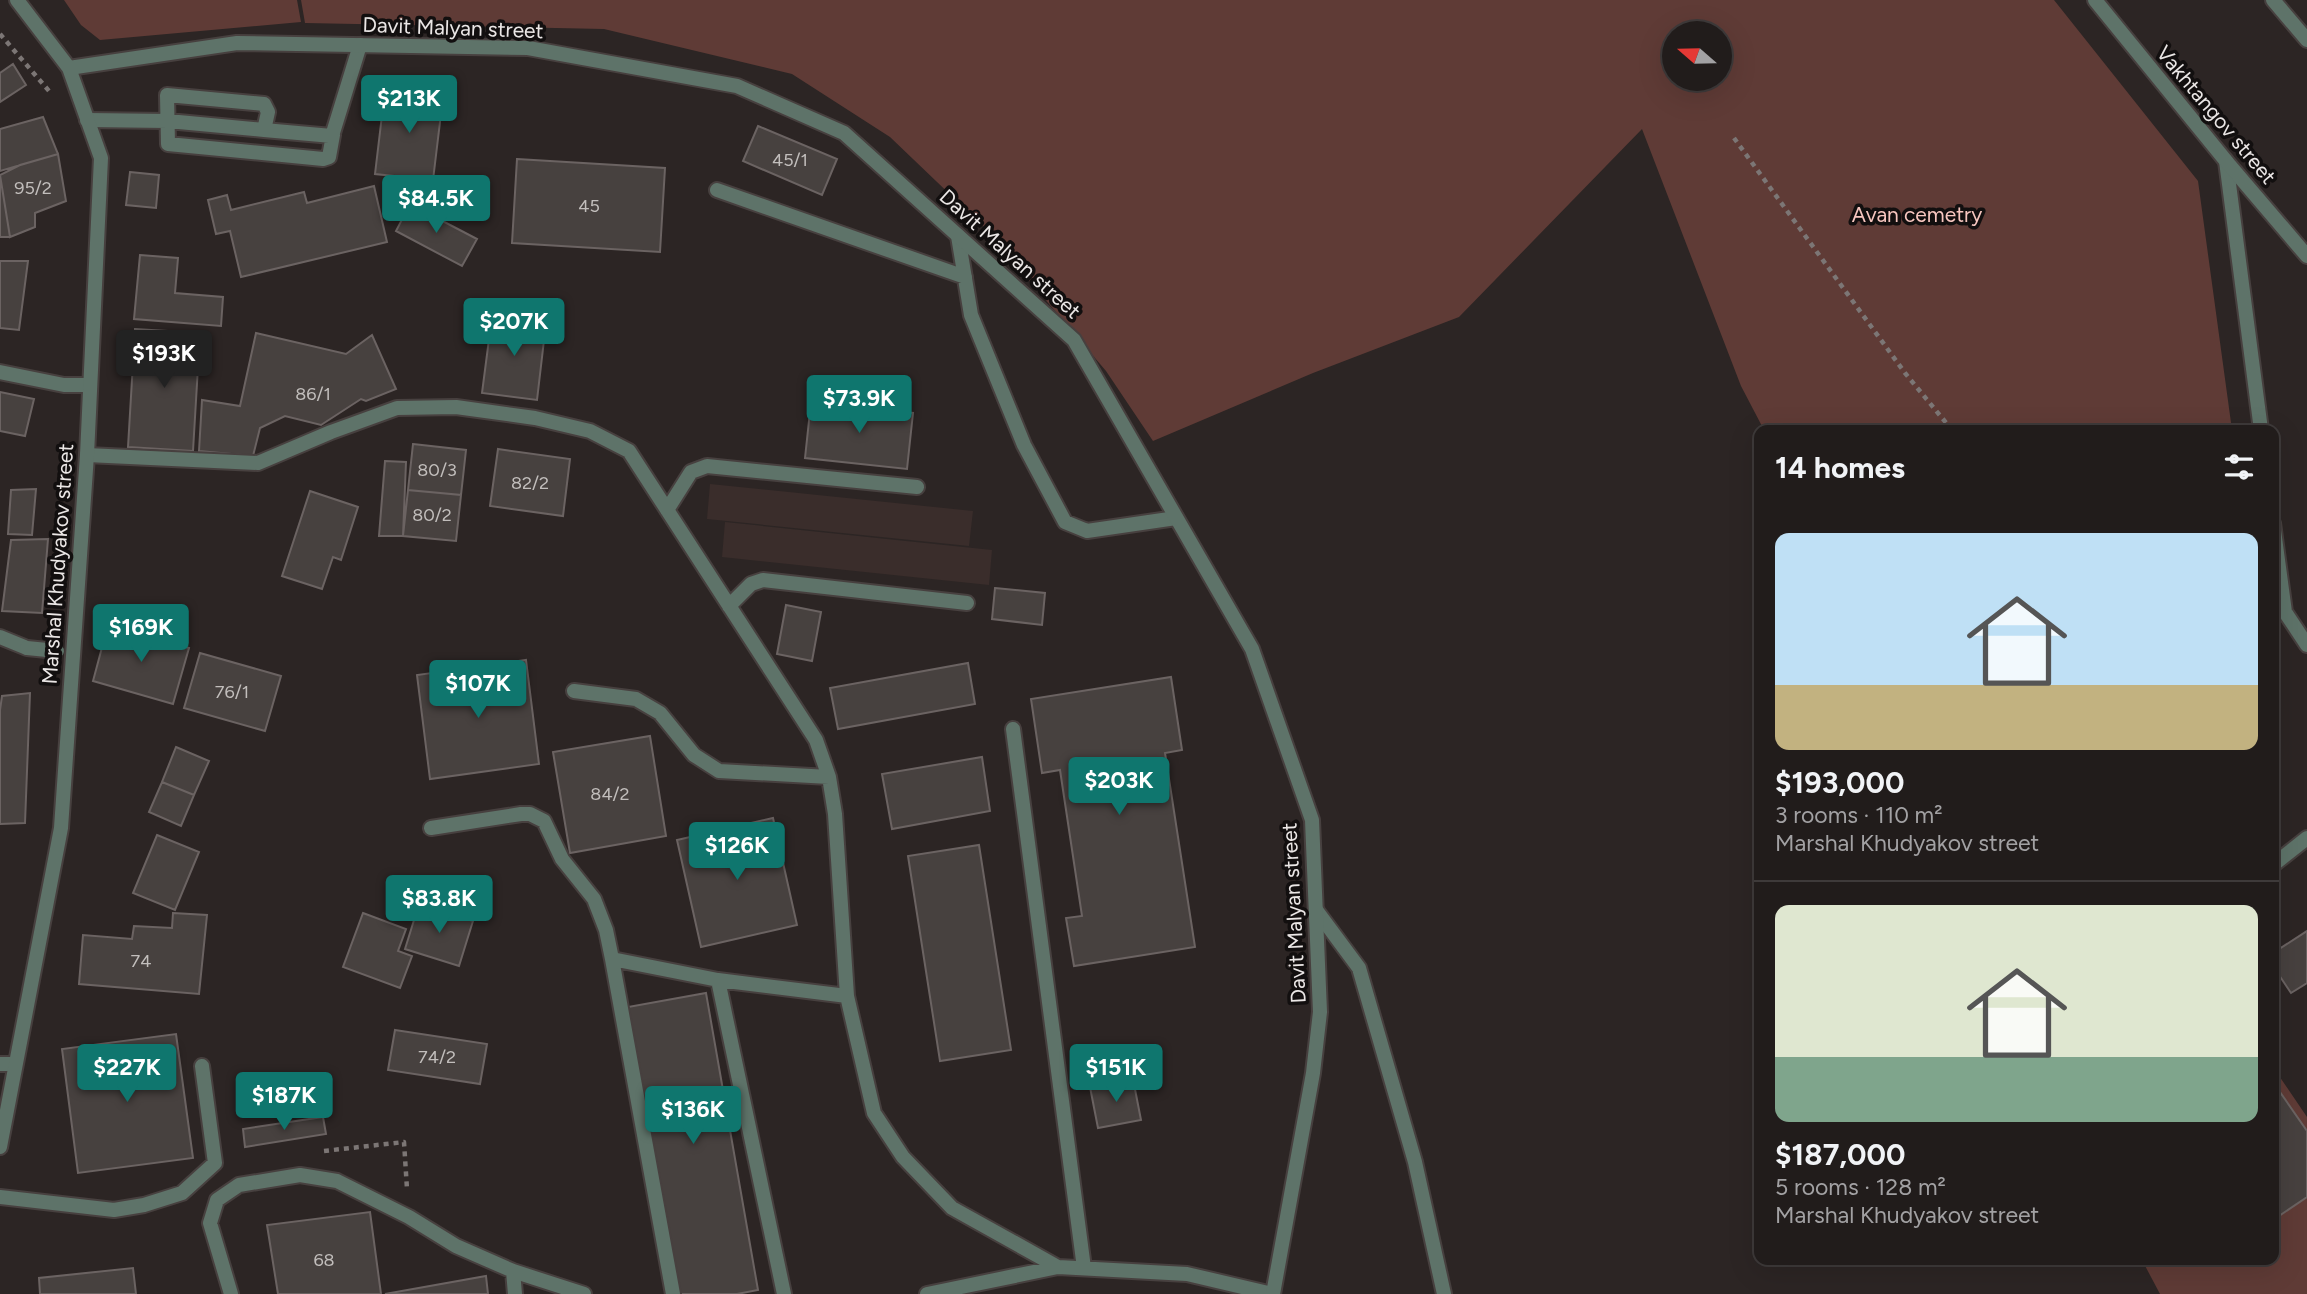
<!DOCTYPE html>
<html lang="en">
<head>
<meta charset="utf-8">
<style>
	:root { --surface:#211c1b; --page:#292524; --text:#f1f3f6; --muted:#a2a1a3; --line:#3e3a3a; --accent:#0f766e }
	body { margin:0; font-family:Figtree,sans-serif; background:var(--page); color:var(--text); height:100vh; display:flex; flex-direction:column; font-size:26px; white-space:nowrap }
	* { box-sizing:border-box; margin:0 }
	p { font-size:23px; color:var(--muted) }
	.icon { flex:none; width:38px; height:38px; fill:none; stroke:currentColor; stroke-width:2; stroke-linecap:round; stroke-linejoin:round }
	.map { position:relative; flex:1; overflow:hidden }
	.details { position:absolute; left:1754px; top:425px; width:525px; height:840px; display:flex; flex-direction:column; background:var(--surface); border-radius:14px; box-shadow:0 7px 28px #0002,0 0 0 2px var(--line) }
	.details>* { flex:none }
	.needle { width:46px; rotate:290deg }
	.controls { position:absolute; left:1662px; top:21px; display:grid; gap:14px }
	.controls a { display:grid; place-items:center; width:70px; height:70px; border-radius:50%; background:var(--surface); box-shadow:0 7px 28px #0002,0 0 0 2px var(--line); font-size:35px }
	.price { position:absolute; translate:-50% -60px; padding:0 16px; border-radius:7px; background:var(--accent); color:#fff; font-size:23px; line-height:46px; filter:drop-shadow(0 2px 4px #0008) }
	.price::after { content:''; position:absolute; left:50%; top:42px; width:21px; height:16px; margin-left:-10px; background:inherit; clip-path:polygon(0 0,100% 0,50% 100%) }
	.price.active { background:#222; color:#fff }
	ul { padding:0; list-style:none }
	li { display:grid; align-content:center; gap:14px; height:371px; padding:0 21px }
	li+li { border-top:2px solid var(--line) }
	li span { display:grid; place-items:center; height:217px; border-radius:14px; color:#555 }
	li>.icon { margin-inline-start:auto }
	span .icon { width:126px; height:126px; fill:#fffc; stroke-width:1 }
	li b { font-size:30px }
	h2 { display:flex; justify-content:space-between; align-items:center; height:84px; padding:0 21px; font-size:30px }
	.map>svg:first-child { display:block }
	.built { fill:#3a2d2b }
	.green { fill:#5f3b36; fill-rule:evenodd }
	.building { fill:#47413f; stroke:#6b6362; stroke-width:2 }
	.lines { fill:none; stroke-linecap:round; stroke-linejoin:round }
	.service-casing { stroke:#47403f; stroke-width:18 }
	.minor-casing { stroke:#47403f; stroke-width:18 }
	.tertiary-casing { stroke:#47403f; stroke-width:18 }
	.path { stroke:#7c7675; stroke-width:4.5; stroke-dasharray:5 5; stroke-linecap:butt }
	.service { stroke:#5e7369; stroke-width:14 }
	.minor { stroke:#5e7369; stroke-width:14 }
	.tertiary { stroke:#5e7369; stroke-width:14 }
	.minor-bridge-casing { stroke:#47403f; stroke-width:18; stroke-linecap:butt }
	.minor-bridge { stroke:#5e7369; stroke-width:14 }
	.labels { text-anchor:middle; stroke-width:7; stroke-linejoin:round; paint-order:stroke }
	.number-label { font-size:18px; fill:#c2bebc }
	.street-label { font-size:21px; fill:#ebe7e6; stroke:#120f0f }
	.park-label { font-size:21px; fill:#f7c6bf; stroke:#120f0f }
</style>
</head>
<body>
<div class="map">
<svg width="2307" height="1294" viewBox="0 0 2307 1294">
	<rect width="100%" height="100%" fill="#2c2524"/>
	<path class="built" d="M710 484 973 511 969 546 707 519Z
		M725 522 992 550 989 585 722 557Z"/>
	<path class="green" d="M64 0H297L301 22 100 40 81 25Z
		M301 0H2054L2198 181 2232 430H1764L1741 386 1642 129 1459 317 1313 373 1153 441 1106 371 983 226 890 137 792 74 604 29 305 23ZM1675 33H1720V79H1675Z
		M2273 1067 2307 1117V1294H2160L2142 1260H2273Z"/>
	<path class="building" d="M13 64 26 85 0 102V73Z
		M385 90 443 97 433 180 375 174Z
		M43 117 58 154 0 171V129Z
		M758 126 837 159 822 195 743 161Z
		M58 154 66 201 35 213V227L10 237 0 175 20 165Z
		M517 159 665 168 660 252 512 243Z
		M130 172 159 175 156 208 126 205Z
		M0 175 10 237H0Z
		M374 186 387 242 241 277 230 231 216 234 208 200 227 195 231 210 304 192 307 203Z
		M410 204 477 239 462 266 396 231Z
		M140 255 178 258 175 293 223 297 221 326 134 319Z
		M0 261H28L19 330 0 328Z
		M492 316 546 323 537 400 482 393Z
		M135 329 200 333 193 451 128 447Z
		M256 333 346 354 372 335 396 389 366 401 361 399 321 425 285 416 260 428 253 456 199 451 202 400 240 406Z
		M0 392 34 399 25 436 0 431Z
		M811 402 913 413 907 469 805 458Z
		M413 444 466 450 461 495 408 490Z
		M498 449 570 459 563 516 490 506Z
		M385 461 406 462 403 536H379Z
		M36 489 32 535 8 534 11 490Z
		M408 490 461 495 456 541 403 536Z
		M310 491 358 507 341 560 333 557 322 589 282 576Z
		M48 539 42 613 2 611 11 540Z
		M995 588 1045 593 1042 625 992 619Z
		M786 605 821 612 812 661 777 654Z
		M108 625 189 648 173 704 93 681Z
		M200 653 281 676 265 731 184 708Z
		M526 660 539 764 430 779 417 675Z
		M968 663 975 704 838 729 830 688Z
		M1171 677 1182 750 1165 753 1195 947 1074 966 1066 918 1082 916 1060 770 1042 773 1031 699Z
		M30 693 25 823 0 824V710L2 696Z
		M650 736 666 836 570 853 553 752Z
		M176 747 209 761 194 795 162 782Z
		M982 757 990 811 892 829 882 774Z
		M162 782 194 795 181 826 149 812Z
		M773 818 797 925 701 947 677 840Z
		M157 835 199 852 175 910 133 893Z
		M979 845 1011 1050 940 1061 908 856Z
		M419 904 473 921 459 966 405 949Z
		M173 913 207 915 199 994 79 984 83 935 132 939 134 926 172 928Z
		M363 913 406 929 398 951 412 956 400 988 343 967Z
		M2307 931V983L2291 993 2273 966V953Z
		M706 993 758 1290 737 1294H679L628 1007Z
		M395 1030 487 1044 480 1084 388 1070Z
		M176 1034 193 1158 78 1173 62 1049Z
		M1133 1079 1141 1120 1098 1128 1090 1087Z
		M2273 1082 2307 1131V1197L2273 1220Z
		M323 1117 326 1134 245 1147 243 1129Z
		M370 1212 381 1294H278L267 1225Z
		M133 1268 136 1294H40L39 1278Z
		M486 1276 488 1294H385Z"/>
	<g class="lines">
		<g class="service-casing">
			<path id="service" d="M2273 0 2307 40
				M87 120 168 121 264 130
				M333 135 329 157 323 159 168 144 167 95 264 104 268 112 264 130 332 136 360 45
				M2226 161 2261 430
				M717 190 965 277
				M958 236 971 315 1024 445 1065 522 1087 531 1176 518
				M87 455 258 463 331 432 397 408 456 407 535 418 590 431 629 451 816 740 829 777 835 814 847 996 874 1113 903 1157 952 1208 1058 1267
				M667 510 691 472 707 466 917 487
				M2273 523 2285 612 2307 645
				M729 606 751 584 763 580 967 603
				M574 691 636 699 660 713 694 755 719 771 829 777
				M1013 729 1084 1268
				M431 828 521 814H530L544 821 562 859 594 899 606 930 612 959 718 980 847 996
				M2273 865 2307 838
				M1316 910 1359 968 1415 1162 1444 1294
				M612 959 673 1294
				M718 980 784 1294
				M0 1197 114 1210 144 1205 182 1193 215 1163 202 1066
				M513 1271 515 1294
				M231 1294 210 1223 217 1200 239 1185 300 1175 337 1181 409 1217 456 1246 513 1271 584 1294
				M927 1294 1058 1267 1187 1274 1272 1294"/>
		</g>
		<g class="minor-casing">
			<path id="minor" d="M0 372 64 385H90
				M0 637 27 648
				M0 1064H14"/>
		</g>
		<g class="tertiary-casing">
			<path id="tertiary" d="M2095 0 2226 161 2307 256
				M69 68 237 43 528 48 737 86 844 133 1074 340 1252 649 1312 820 1320 1012 1313 1073 1273 1294
				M0 1147 61 828 87 455 101 158 69 68 17 0"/>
		</g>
		<path class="path" d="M0 34 49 91
			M1734 138 1905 373 1952 430
			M324 1151 404 1142 407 1189"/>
		<use href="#service" class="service"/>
		<use href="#minor" class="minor"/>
		<use href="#tertiary" class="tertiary"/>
		<g class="minor-bridge-casing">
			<path id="minor-bridge" d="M27 648 57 651"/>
		</g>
		<use href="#minor-bridge" class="minor-bridge"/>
	</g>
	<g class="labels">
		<g class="number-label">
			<text x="790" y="166">45/1</text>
			<text x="33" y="194">95/2</text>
			<text x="589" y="212">45</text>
			<text x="313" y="400">86/1</text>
			<text x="437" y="476">80/3</text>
			<text x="530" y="489">82/2</text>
			<text x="432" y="521">80/2</text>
			<text x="232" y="698">76/1</text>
			<text x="610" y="800">84/2</text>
			<text x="141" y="967">74</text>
			<text x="437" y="1063">74/2</text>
			<text x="324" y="1266">68</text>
		</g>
		<g class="street-label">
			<text transform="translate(453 28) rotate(2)" y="7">Davit Malyan street</text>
			<text transform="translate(2216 115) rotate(50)" y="7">Vakhtangov street</text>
			<text transform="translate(1010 254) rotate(42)" y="7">Davit Malyan street</text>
			<text transform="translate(58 564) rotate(-86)" y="7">Marshal Khudyakov street</text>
			<text transform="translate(1294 913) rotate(-93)" y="7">Davit Malyan street</text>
		</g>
		<g class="park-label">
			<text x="1917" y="222">Avan cemetry</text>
		</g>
	</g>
</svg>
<div class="controls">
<a><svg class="needle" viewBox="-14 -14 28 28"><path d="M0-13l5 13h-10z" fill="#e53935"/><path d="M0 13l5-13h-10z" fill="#a2a1a3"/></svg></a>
</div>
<b class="price" style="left:409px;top:135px">$213K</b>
<b class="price" style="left:436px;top:235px">$84.5K</b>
<b class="price" style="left:514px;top:358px">$207K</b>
<b class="price active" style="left:164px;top:390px">$193K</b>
<b class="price" style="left:859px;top:435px">$73.9K</b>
<b class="price" style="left:141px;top:664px">$169K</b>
<b class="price" style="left:478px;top:720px">$107K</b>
<b class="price" style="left:1119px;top:817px">$203K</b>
<b class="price" style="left:737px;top:882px">$126K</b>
<b class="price" style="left:439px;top:935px">$83.8K</b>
<b class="price" style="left:127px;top:1104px">$227K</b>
<b class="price" style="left:1116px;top:1104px">$151K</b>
<b class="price" style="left:284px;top:1132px">$187K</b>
<b class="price" style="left:693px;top:1146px">$136K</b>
<section class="details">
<h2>14 homes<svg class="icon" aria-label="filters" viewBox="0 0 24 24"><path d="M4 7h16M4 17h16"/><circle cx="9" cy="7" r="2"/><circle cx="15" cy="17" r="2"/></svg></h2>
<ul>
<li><span style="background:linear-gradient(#bfe0f5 70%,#c2b280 0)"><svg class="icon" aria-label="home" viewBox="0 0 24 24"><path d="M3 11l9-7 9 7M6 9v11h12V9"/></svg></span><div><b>$193,000</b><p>3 rooms · 110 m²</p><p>Marshal Khudyakov street</p></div></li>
<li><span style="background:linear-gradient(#dfe7d0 70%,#7fa58c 0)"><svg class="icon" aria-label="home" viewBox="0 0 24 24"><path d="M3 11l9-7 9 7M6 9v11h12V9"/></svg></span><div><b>$187,000</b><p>5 rooms · 128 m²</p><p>Marshal Khudyakov street</p></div></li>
</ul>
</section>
</div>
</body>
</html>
